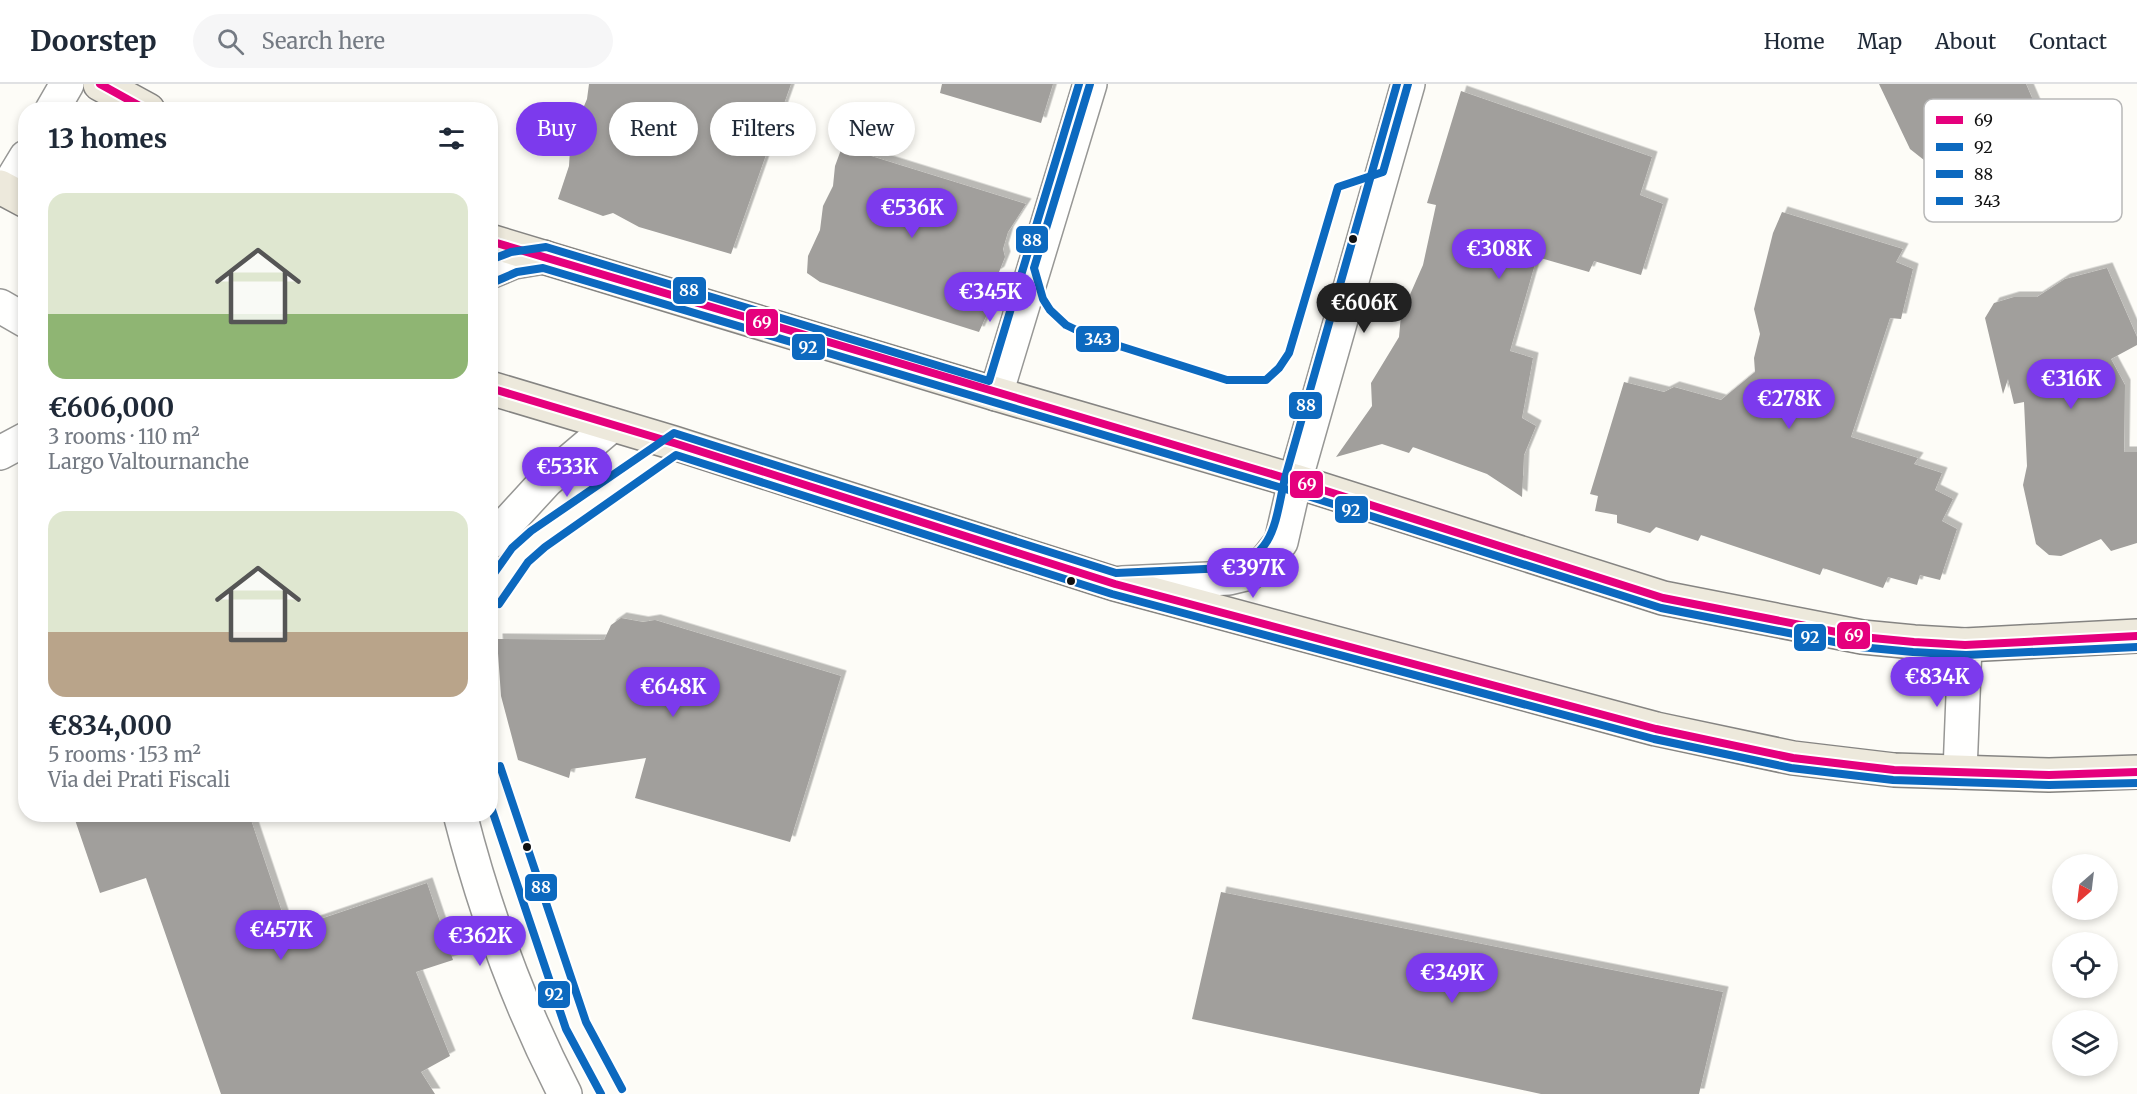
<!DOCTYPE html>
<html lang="en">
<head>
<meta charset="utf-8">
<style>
	:root { --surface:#fff; --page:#f6f6f7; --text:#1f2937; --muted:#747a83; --line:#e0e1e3; --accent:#7c3aed }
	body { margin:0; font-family:Merriweather,serif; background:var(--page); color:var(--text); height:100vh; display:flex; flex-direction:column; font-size:22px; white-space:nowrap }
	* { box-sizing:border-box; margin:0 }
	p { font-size:20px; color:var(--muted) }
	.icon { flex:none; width:33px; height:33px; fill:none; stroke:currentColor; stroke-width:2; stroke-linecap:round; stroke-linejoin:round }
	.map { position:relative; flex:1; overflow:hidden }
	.panel { position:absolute; left:18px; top:18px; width:480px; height:720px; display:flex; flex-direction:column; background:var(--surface); border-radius:24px; box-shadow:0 3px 9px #0003 }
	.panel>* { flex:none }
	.hud { position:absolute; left:516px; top:18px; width:570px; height:54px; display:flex; gap:12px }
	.needle { width:39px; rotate:208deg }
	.tools { position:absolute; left:2052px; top:770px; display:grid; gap:12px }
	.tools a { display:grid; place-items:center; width:66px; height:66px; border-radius:50%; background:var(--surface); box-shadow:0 3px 9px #0003; font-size:30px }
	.price { position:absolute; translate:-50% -51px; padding:0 14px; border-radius:21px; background:var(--accent); color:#fff; font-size:20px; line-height:39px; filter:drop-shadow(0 2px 3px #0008) }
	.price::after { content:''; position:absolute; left:50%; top:36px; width:18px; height:14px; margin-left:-9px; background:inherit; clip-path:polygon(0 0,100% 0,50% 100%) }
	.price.selected { background:#222; color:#fff }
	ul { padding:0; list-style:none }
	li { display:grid; align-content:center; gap:12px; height:318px; padding:0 30px }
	li span { display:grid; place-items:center; height:186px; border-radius:18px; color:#555 }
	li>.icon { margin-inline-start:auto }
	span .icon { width:108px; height:108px; fill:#fffc; stroke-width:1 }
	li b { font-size:26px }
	h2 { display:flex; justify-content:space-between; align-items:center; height:72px; padding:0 30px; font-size:26px }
	.chip { padding:0 21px; border-radius:27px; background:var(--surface); box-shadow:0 3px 9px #0003; font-size:21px; line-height:54px }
	.chip.selected { background:var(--accent); color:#fff }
	header { display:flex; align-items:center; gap:36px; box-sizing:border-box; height:84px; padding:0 30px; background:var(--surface); border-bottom:2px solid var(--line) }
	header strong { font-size:28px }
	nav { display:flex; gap:33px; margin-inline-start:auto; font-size:21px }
	.search { width:420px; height:54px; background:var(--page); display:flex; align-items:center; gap:15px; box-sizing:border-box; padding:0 21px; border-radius:33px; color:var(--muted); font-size:22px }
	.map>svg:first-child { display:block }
	.building { fill:#a19f9c; filter:url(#shadow) }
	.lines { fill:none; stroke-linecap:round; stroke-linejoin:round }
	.minor-casing { stroke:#979795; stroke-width:36 }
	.tertiary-casing { stroke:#979795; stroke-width:36 }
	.primary-casing { stroke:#858482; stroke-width:36 }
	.minor { stroke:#fffffe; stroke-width:33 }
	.tertiary { stroke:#fffffe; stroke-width:33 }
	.primary { stroke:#ede9dc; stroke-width:33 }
	.bus-1-casing { stroke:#fff; stroke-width:12 }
	.bus-2-casing { stroke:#fff; stroke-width:12 }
	.bus-3-casing { stroke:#fff; stroke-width:12 }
	.bus-4-casing { stroke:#fff; stroke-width:12 }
	.bus-1 { stroke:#e5007d; stroke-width:8 }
	.bus-2 { stroke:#0c69bf; stroke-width:8 }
	.bus-3 { stroke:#0c69bf; stroke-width:8 }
	.bus-4 { stroke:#0c69bf; stroke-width:8 }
	.bus-dot { fill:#111; stroke:#fff; stroke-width:2 }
	.key { fill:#fff; stroke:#b8b8b8; stroke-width:1.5 }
	.key-label { font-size:16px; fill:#111 }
	.line-badge { stroke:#fff; stroke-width:2 }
	.badge-label { font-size:16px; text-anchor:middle; font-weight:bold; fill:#fff }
</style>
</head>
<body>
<header>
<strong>Doorstep</strong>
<div class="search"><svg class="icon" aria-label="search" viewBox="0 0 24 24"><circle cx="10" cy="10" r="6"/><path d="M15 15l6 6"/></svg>Search here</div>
<nav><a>Home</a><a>Map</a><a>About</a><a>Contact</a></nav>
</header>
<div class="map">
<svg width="2137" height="1010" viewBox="0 0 2137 1010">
	<defs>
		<filter id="shadow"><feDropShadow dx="5.5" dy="-5.5" stdDeviation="0" flood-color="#0004"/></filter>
	</defs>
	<rect width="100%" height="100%" fill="#fdfcf7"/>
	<path class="building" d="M589 0H791L731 170 639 143 613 129 603 132 558 115 569 82 570 65 574 55 581 48 579 34 587 15Z
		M942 0H1053L1041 39 940 9Z
		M1879 0H2026L2052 60 2036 66 2043 81 2001 100 1995 86 1969 98 1965 87 1948 95 1910 65Z
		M1461 7 1652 73 1640 111 1663 120 1641 191 1594 177 1589 188 1537 173 1510 267 1533 274 1522 334 1536 342 1524 371 1522 413 1487 390 1413 363 1409 369 1382 360 1336 373 1372 322 1371 299 1399 253 1401 231 1423 181 1436 121 1427 119Z
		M842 63 1026 120 1008 148 1003 165 1005 173 999 188 993 192 988 228 979 248 820 198 807 189 808 172 820 146 823 122 833 102 835 82Z
		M1782 128 1903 165 1896 178 1913 185 1901 235 1890 234 1851 353 1918 374 1914 380 1942 389 1935 406 1953 415 1942 437 1957 445 1940 496 1920 491 1917 501 1888 493 1883 504 1823 484 1820 491 1701 451 1698 457 1656 443 1650 449 1617 439V431L1595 427 1598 412 1590 410 1624 298 1664 308 1674 303 1721 316 1755 288 1754 274 1760 250 1754 225 1773 149Z
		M2107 184 2137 253V261L2111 275 2125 301 2124 368H2137V459L2111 467 2101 455 2061 472 2049 471 2036 460 2023 401 2027 382 2024 318 2014 320 2008 295 2003 310 1985 234 1994 219 2014 213H2037L2065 195Z
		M621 534 643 538 655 536 841 592 790 758 635 714 646 674 571 685 569 694 518 676 501 612 497 555 604 556 611 541Z
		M73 730H249L288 846 427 799 453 876 416 888 450 972 421 988 435 1010H221L146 794 100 809Z
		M1221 808 1723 908 1699 1010H1541L1192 935Z"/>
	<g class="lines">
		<g class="minor-casing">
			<path id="minor" d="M52 26 67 0
				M6 106 26 73
				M0 222 26 237
				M0 369 26 355
				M1960 688 1965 561"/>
		</g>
		<g class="tertiary-casing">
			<path id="tertiary" d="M490 188 514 178 544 173
				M996 310 1090 0
				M490 458 546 397 612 341
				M1122 499 1229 494 1250 489 1266 477 1281 458 1295 397 1408 0
				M460 730C485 828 519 921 565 1010"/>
		</g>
		<g class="primary-casing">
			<path id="primary" d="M100 0 148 26
				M0 103 26 117
				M490 157 996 310 1295 397 1663 514 1862 553 1914 558 1965 561 2137 552
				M490 304 674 359 1115 500 1656 645 1793 674 1894 686 2049 691 2137 688"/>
		</g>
		<use href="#minor" class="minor"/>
		<use href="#tertiary" class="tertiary"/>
		<use href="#primary" class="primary"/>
		<g class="bus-1-casing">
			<path id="bus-1" d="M100 0 147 26
				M490 157 1295 397 1663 514 1862 553 1914 558 1965 561 2137 552
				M490 304 674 359 1115 500 1656 645 1793 674 1894 686 2049 691 2137 688"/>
		</g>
		<g class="bus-2-casing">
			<path id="bus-2" d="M494 198 517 188 543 184 1292 407 1661 524 1860 563 1913 568 1966 571 2137 563
				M499 520 528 478 545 463 676 371 1112 510 1654 655 1791 684 1893 696 2049 701 2137 699
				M490 720 566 945 601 1010"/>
		</g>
		<g class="bus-3-casing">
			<path id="bus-3" d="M490 176 511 168 546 163 989 297 1079 0
				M490 495 512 464 531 447 674 349 1116 489 1227 484C1276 472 1275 436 1285 394L1397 0
				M500 682 586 938 622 1005"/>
		</g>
		<g class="bus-4-casing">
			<path id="bus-4" d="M1090 0 1034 184 1043 215 1050 226 1066 241 1091 253 1227 296H1266L1279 284 1289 269 1338 103 1383 88 1408 0"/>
		</g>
		<use href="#bus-1" class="bus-1"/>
		<use href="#bus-2" class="bus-2"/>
		<use href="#bus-3" class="bus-3"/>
		<use href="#bus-4" class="bus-4"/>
	</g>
	<g class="bus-dot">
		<circle cx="1353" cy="155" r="5"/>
		<circle cx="1071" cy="497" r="5"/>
		<circle cx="527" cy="763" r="5"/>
	</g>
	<rect x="1924" y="15" width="198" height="123" rx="9" class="key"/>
	<rect x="1936" y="32" width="27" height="8" fill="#e5007d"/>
	<rect x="1936" y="59" width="27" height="8" fill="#0c69bf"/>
	<rect x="1936" y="86" width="27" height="8" fill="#0c69bf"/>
	<rect x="1936" y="113" width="27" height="8" fill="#0c69bf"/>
	<g class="key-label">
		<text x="1974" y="42">69</text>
		<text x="1974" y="69">92</text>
		<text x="1974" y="96">88</text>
		<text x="1974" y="123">343</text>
	</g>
	<g class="line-badge">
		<rect x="1015" y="141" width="34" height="29" rx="6" fill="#0c69bf"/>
		<rect x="672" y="192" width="35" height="29" rx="6" fill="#0c69bf"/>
		<rect x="745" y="224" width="34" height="29" rx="6" fill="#e5007d"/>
		<rect x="1075" y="241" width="45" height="28" rx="6" fill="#0c69bf"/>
		<rect x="791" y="249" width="35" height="28" rx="6" fill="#0c69bf"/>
		<rect x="1288" y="307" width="35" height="29" rx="6" fill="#0c69bf"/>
		<rect x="1289" y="386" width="35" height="29" rx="6" fill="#e5007d"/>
		<rect x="1334" y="411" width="35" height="29" rx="6" fill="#0c69bf"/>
		<rect x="1836" y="537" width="35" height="29" rx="6" fill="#e5007d"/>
		<rect x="1793" y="539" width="34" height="29" rx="6" fill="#0c69bf"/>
		<rect x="524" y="789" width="34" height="29" rx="6" fill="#0c69bf"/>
		<rect x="537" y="896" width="34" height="29" rx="6" fill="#0c69bf"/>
	</g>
	<g class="badge-label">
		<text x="1032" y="162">88</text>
		<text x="689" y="212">88</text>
		<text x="762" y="244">69</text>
		<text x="1098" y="261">343</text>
		<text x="808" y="269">92</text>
		<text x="1306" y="327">88</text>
		<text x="1307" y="406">69</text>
		<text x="1351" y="432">92</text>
		<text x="1854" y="557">69</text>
		<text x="1810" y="559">92</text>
		<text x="541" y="809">88</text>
		<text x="554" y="916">92</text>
	</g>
</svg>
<div class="tools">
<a><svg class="needle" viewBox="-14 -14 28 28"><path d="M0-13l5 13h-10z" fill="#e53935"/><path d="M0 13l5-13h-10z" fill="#747a83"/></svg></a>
<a><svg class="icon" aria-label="locate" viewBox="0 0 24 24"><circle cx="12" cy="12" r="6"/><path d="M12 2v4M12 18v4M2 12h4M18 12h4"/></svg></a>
<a><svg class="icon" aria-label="layers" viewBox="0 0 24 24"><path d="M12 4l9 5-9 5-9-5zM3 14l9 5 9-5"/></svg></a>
</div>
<b class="price" style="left:912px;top:155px">€536K</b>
<b class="price" style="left:1499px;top:196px">€308K</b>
<b class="price" style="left:990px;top:239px">€345K</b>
<b class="price selected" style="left:1364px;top:250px">€606K</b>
<b class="price" style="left:2071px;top:326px">€316K</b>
<b class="price" style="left:1789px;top:346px">€278K</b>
<b class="price" style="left:567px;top:414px">€533K</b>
<b class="price" style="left:1253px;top:515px">€397K</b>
<b class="price" style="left:1937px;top:624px">€834K</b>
<b class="price" style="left:673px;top:634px">€648K</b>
<b class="price" style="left:281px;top:877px">€457K</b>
<b class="price" style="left:480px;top:883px">€362K</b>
<b class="price" style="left:1452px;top:920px">€349K</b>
<div class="hud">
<a class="chip selected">Buy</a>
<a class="chip">Rent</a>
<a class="chip">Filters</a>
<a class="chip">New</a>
</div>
<section class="panel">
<h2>13 homes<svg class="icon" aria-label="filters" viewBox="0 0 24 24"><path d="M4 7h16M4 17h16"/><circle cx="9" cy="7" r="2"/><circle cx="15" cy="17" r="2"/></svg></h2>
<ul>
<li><span style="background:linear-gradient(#dfe7d0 65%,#8fb573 0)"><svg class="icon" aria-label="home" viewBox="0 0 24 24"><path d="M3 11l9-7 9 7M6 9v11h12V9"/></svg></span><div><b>€606,000</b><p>3 rooms · 110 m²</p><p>Largo Valtournanche</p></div></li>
<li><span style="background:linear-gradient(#dfe7d0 65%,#b9a48a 0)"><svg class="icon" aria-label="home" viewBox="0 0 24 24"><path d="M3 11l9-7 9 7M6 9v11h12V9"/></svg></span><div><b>€834,000</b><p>5 rooms · 153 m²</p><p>Via dei Prati Fiscali</p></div></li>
</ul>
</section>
</div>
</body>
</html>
